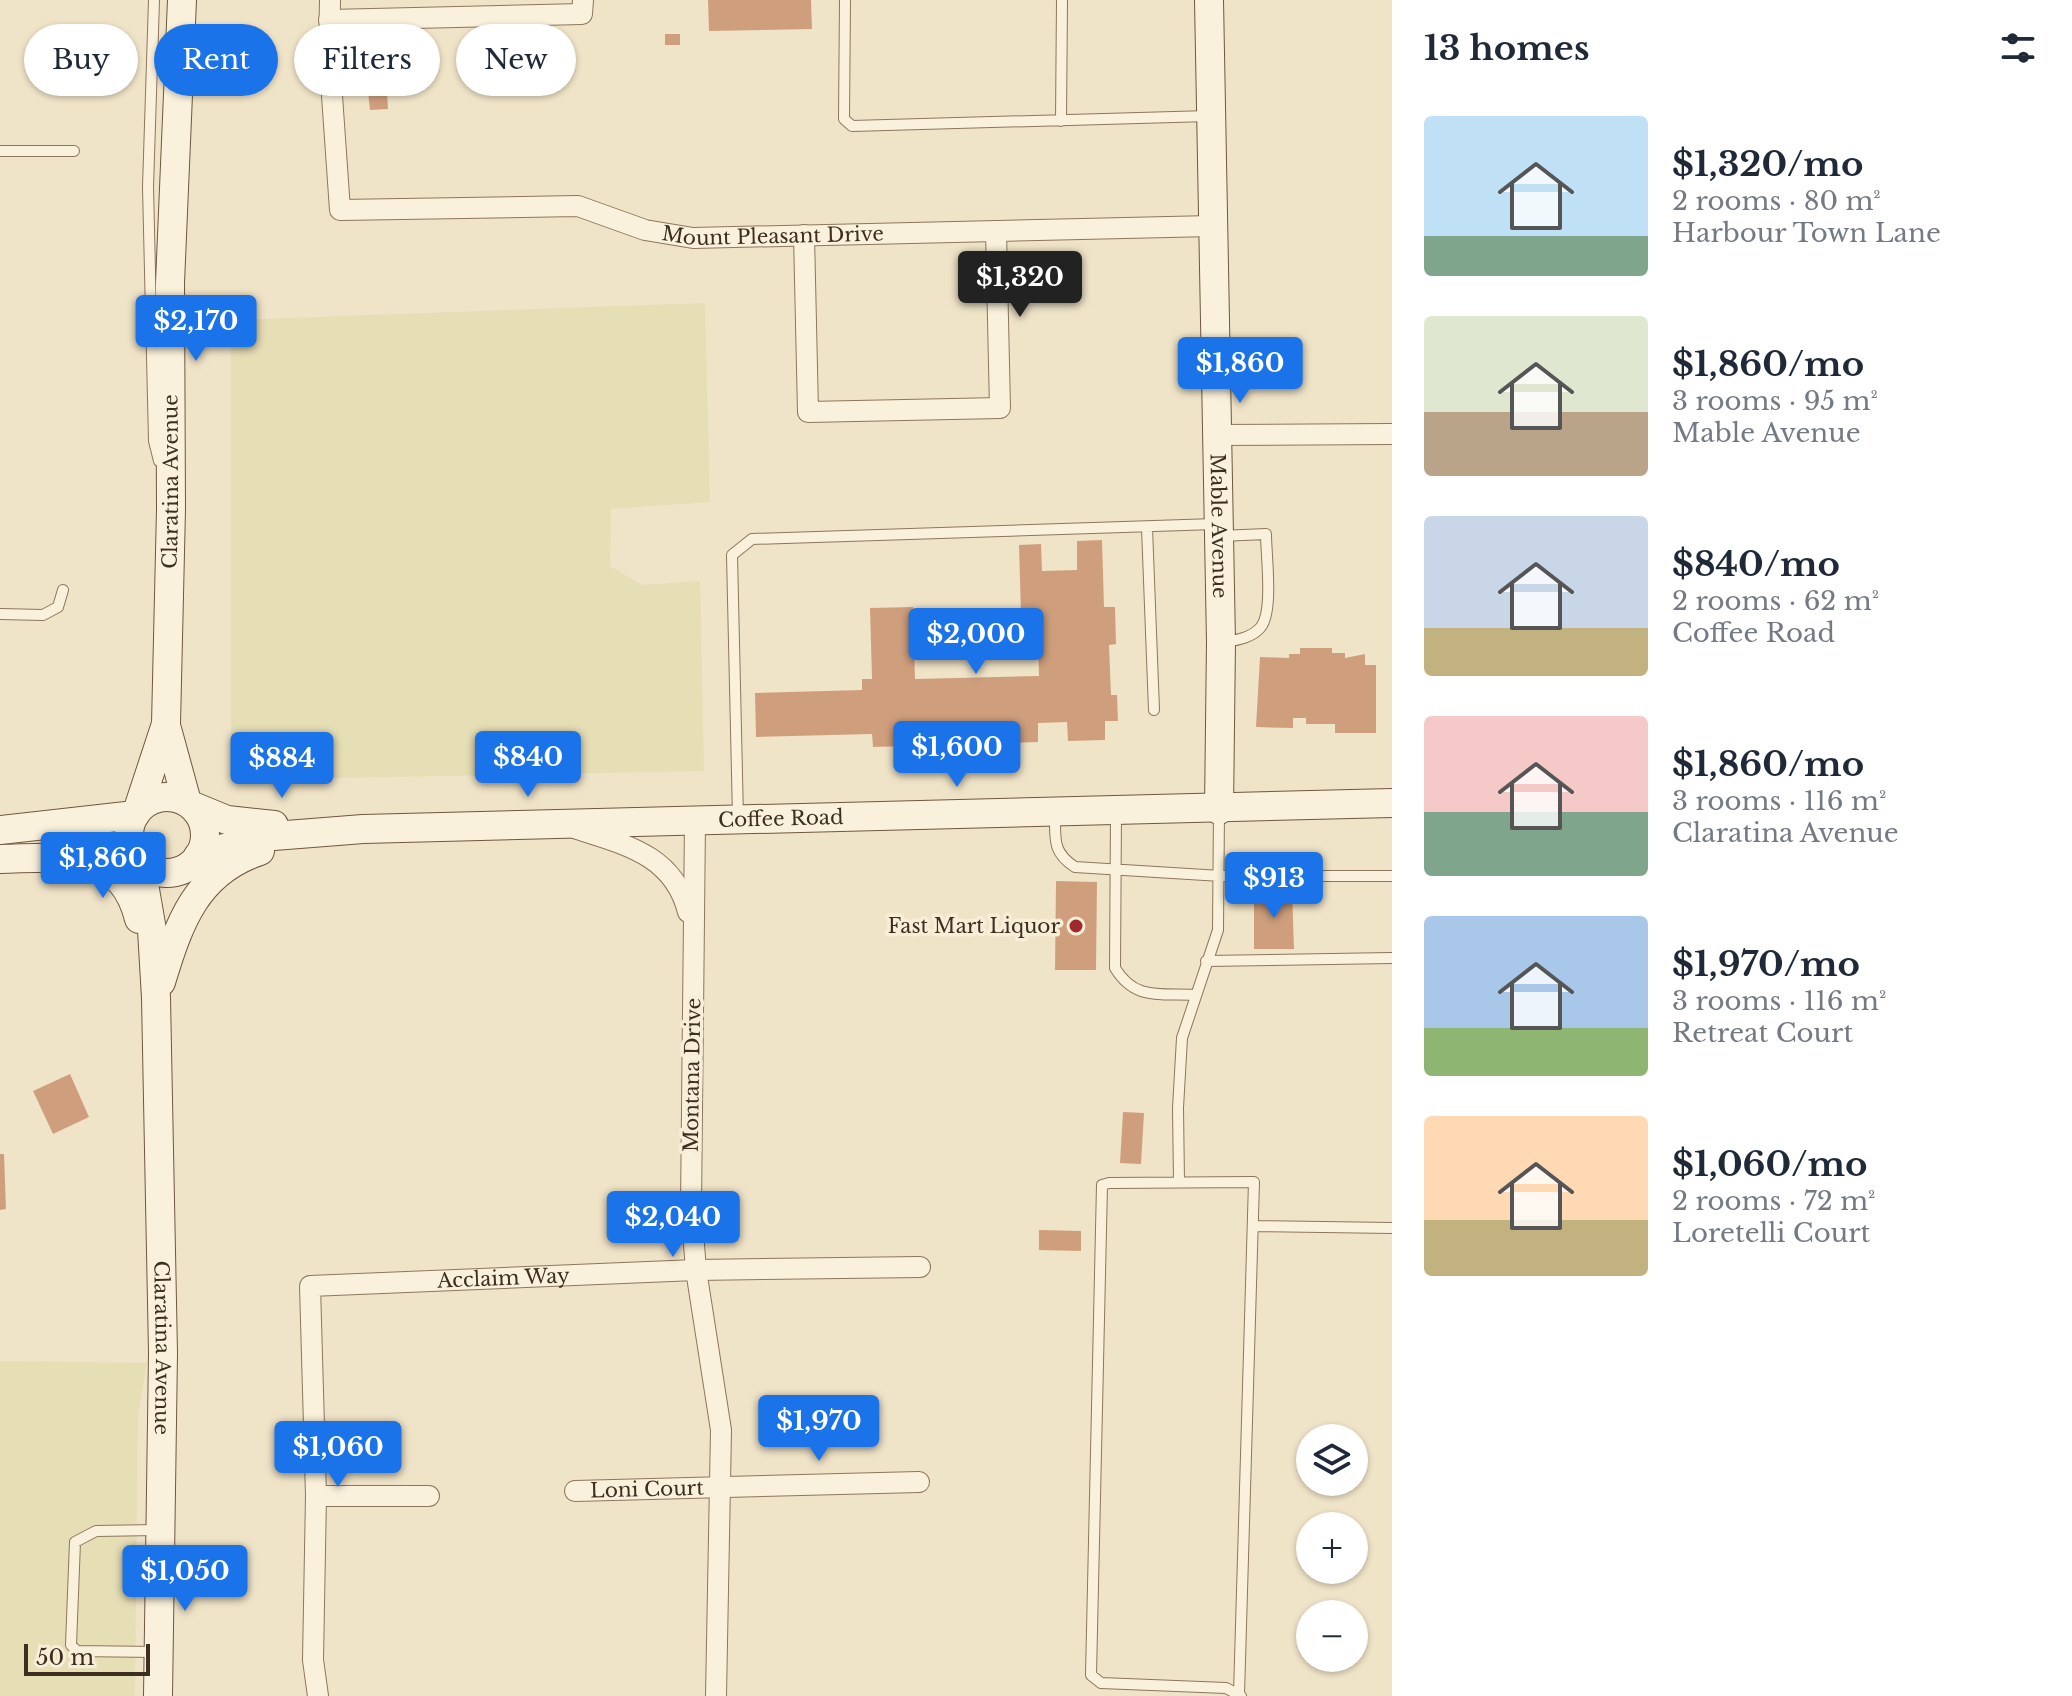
<!DOCTYPE html>
<html lang="en">
<head>
<meta charset="utf-8">
<style>
	:root { --surface:#fff; --page:#f2f2f3; --text:#1f2937; --muted:#747a83; --accent:#1a73e8 }
	body { margin:0; font-family:"Libre Baskerville",serif; background:var(--page); color:var(--text); height:100vh; display:flex; flex-direction:column; font-size:30px; white-space:nowrap }
	* { box-sizing:border-box; margin:0 }
	p { font-size:26px; color:var(--muted) }
	.icon { flex:none; width:44px; height:44px; fill:none; stroke:currentColor; stroke-width:2; stroke-linecap:round; stroke-linejoin:round }
	.map { position:relative; flex:1; overflow:hidden }
	.details { display:flex; flex-direction:column; background:var(--surface); width:680px }
	.details>* { flex:none }
	.banner { position:absolute; left:24px; top:24px; width:760px; height:72px; display:flex; gap:16px }
	.fabs { position:absolute; left:1296px; top:1424px; display:grid; gap:16px }
	.fabs a { display:grid; place-items:center; width:72px; height:72px; border-radius:50%; background:var(--surface); box-shadow:0 2px 6px #0004; font-size:40px }
	.scale { position:absolute; left:24px; bottom:20px; width:126px; box-sizing:border-box; padding-left:8px; border:4px solid #3d2e20; border-top:0; font-size:22px; line-height:28px; white-space:nowrap; color:#3d2e20; -webkit-text-stroke:6px #f7eed8; paint-order:stroke }
	.price { position:absolute; translate:-50% -68px; padding:0 18px; border-radius:8px; background:var(--accent); color:#fff; font-size:26px; line-height:52px; filter:drop-shadow(0 2px 4px #0008) }
	.price::after { content:''; position:absolute; left:50%; top:48px; width:24px; height:18px; margin-left:-12px; background:inherit; clip-path:polygon(0 0,100% 0,50% 100%) }
	.price.selected { background:#222; color:#fff }
	ul { padding:0; list-style:none }
	li { display:flex; align-items:center; gap:24px; height:200px; padding:0 32px }
	li span { display:grid; place-items:center; flex:none; width:224px; height:160px; border-radius:8px; color:#555 }
	li>.icon { margin-inline-start:auto }
	span .icon { width:96px; height:96px; fill:#fffc; stroke-width:1 }
	li b { font-size:34px }
	h2 { display:flex; justify-content:space-between; align-items:center; height:96px; padding:0 32px; font-size:34px }
	.chip { padding:0 28px; border-radius:36px; background:var(--surface); box-shadow:0 2px 6px #0004; font-size:28px; line-height:72px }
	.chip.selected { background:var(--accent); color:#fff }
	main { display:flex; flex:1; min-height:0 }
	.map>svg:first-child { display:block }
	.farmland { fill:#e6deb5 }
	.building { fill:#cf9f7d }
	.lines { fill:none; stroke-linecap:round; stroke-linejoin:round }
	.lane-casing { stroke:#8d765c; stroke-width:12 }
	.street-casing { stroke:#8d765c; stroke-width:22 }
	.secondary-casing { stroke:#6f573f; stroke-width:30 }
	.lane { stroke:#faf1dc; stroke-width:10 }
	.street { stroke:#faf1dc; stroke-width:20 }
	.secondary { stroke:#faf1dc; stroke-width:28 }
	.poi-dot { fill:#9e2a2b; stroke:#f7eed8; stroke-width:3 }
	.labels { text-anchor:middle; stroke-width:7; stroke-linejoin:round; paint-order:stroke }
	.street-label { font-size:20px; fill:#3d2e20; stroke:#f7eed8 }
	.poi-label { font-size:20px; fill:#3d2e20; stroke:#f7eed8; text-anchor:end }
</style>
</head>
<body>
<main>
<div class="map">
<svg width="1392" height="1696" viewBox="0 0 1392 1696">
	<rect width="100%" height="100%" fill="#f0e4c8"/>
	<path class="farmland" d="M705 303 710 502 611 509 610 566 642 585 700 581 704 771 231 780V320Z
		M0 1361 147 1363 138 1414 135 1696H0Z"/>
	<path class="building" d="M708 0H811L812 29 709 31Z
		M665 34H680V45H665Z
		M397 45 399 77 377 78 375 46Z
		M387 91 388 109 370 110 368 92Z
		M1102 540 1104 607H1115L1116 644 1109 645 1111 695H1117L1118 721H1105V740L1068 741 1067 722 1038 723V742L873 747 872 734 756 737 755 693 862 690V679H872L870 608 913 607 915 679 1039 676 1037 614 1021 615 1019 545 1041 544 1042 571 1077 570V541Z
		M1300 648H1332V653H1345V658L1365 654V665H1376V733H1335V724H1306V718H1293V728L1256 727 1260 657 1289 658V654H1300Z
		M1056 881 1097 882 1096 970H1055Z
		M1254 890H1292L1294 949H1254Z
		M70 1074 89 1117 53 1134 33 1091Z
		M1123 1112 1144 1113 1141 1164 1120 1163Z
		M0 1154H4L6 1209 0 1210Z
		M1039 1230 1081 1231V1251L1039 1250Z"/>
	<g class="lines">
		<g class="lane-casing">
			<path id="lane" d="M154 0 148 187 154 441 159 461
				M845 0 844 119 852 126 1209 116
				M1061 121 1062 0
				M0 151H74
				M1147 528 1154 710
				M1220 536 1266 534C1266 556 1274 613 1260 628 1251 638 1237 640 1225 642
				M0 614 43 615 58 607 63 590
				M1116 814 1115 968C1135 1001 1160 993 1195 995
				M1055 815C1055 840 1053 853 1075 867L1221 876H1392
				M738 818 732 555 752 539 1215 524
				M1206 961 1392 958
				M1179 1182 1178 1108 1182 1038 1218 930 1219 811
				M1253 1226 1392 1228
				M156 1652 77 1651 71 1645 75 1542 96 1531 157 1530
				M1239 1694 1254 1182 1109 1183 1102 1185 1091 1675 1101 1683 1226 1688 1241 1696"/>
		</g>
		<g class="street-casing">
			<g id="street">
				<path id="s1" d="M330 0 329 53 340 210 578 206 645 230 693 238 1212 226"/>
				<path d="M329 20 582 14 583 0"/>
				<path d="M804 235 808 412 1000 408 996 231"/>
				<path d="M1215 435 1392 434"/>
				<path d="M695 821 691 1207 696 1270 721 1430 716 1696"/>
				<path d="M577 829C627 845 674 856 688 912"/>
				<path id="s2" d="M575 1491 919 1482"/>
				<path d="M316 1496H429"/>
				<path id="s3" d="M318 1696 313 1660 316 1496 310 1286 696 1270 920 1267"/>
			</g>
		</g>
		<g class="secondary-casing">
			<g id="secondary">
				<path id="s4" d="M1209 0 1221 642 1219 810"/>
				<path d="M167 729 187 802"/>
				<circle cx="167" cy="835" r="38"/>
				<path d="M193 806 227 820 274 825"/>
				<path id="s5" d="M138 809 166 724 171 509 170 283 182 0"/>
				<path d="M0 830 135 815"/>
				<path id="s6" d="M198 856 261 837 363 829 1392 803"/>
				<path d="M0 859C60 858 121 846 139 919"/>
				<path id="s7" d="M140 861 152 930 156 998 163 1353 158 1696"/>
				<path d="M161 982C179 923 196 872 260 851"/>
			</g>
		</g>
		<use href="#lane" class="lane"/>
		<use href="#street" class="street"/>
		<use href="#secondary" class="secondary"/>
	</g>
	<circle class="poi-dot" cx="1076" cy="926" r="8"/>
	<g class="labels">
		<g class="street-label">
			<text dy="7" stroke="none"><textPath href="#s1" startOffset="648">Mount Pleasant Drive</textPath></text>
			<text dy="7" stroke="none"><textPath href="#s5" startOffset="332">Claratina Avenue</textPath></text>
			<text dy="7" stroke="none"><textPath href="#s4" startOffset="526">Mable Avenue</textPath></text>
			<text dy="7" stroke="none"><textPath href="#s6" startOffset="586">Coffee Road</textPath></text>
			<text transform="translate(692 1075) rotate(-89)" y="7">Montana Drive</text>
			<text dy="7" stroke="none"><textPath href="#s3" startOffset="604">Acclaim Way</textPath></text>
			<text dy="7" stroke="none"><textPath href="#s7" startOffset="488">Claratina Avenue</textPath></text>
			<text dy="7" stroke="none"><textPath href="#s2" startOffset="72">Loni Court</textPath></text>
		</g>
		<g class="poi-label">
			<text x="1060" y="933">Fast Mart Liquor</text>
		</g>
	</g>
</svg>
<div class="fabs">
<a><svg class="icon" aria-label="layers" viewBox="0 0 24 24"><path d="M12 4l9 5-9 5-9-5zM3 14l9 5 9-5"/></svg></a>
<a>+</a>
<a>−</a>
</div>
<div class="scale">50 m</div>
<b class="price selected" style="left:1020px;top:319px">$1,320</b>
<b class="price" style="left:196px;top:363px">$2,170</b>
<b class="price" style="left:1240px;top:405px">$1,860</b>
<b class="price" style="left:976px;top:676px">$2,000</b>
<b class="price" style="left:957px;top:789px">$1,600</b>
<b class="price" style="left:528px;top:799px">$840</b>
<b class="price" style="left:282px;top:800px">$884</b>
<b class="price" style="left:103px;top:900px">$1,860</b>
<b class="price" style="left:1274px;top:920px">$913</b>
<b class="price" style="left:673px;top:1259px">$2,040</b>
<b class="price" style="left:819px;top:1463px">$1,970</b>
<b class="price" style="left:338px;top:1489px">$1,060</b>
<b class="price" style="left:185px;top:1613px">$1,050</b>
<div class="banner">
<a class="chip">Buy</a>
<a class="chip selected">Rent</a>
<a class="chip">Filters</a>
<a class="chip">New</a>
</div>
</div>
<section class="details">
<h2>13 homes<svg class="icon" aria-label="filters" viewBox="0 0 24 24"><path d="M4 7h16M4 17h16"/><circle cx="9" cy="7" r="2"/><circle cx="15" cy="17" r="2"/></svg></h2>
<ul>
<li><span style="background:linear-gradient(#bfe0f5 75%,#7fa58c 0)"><svg class="icon" aria-label="home" viewBox="0 0 24 24"><path d="M3 11l9-7 9 7M6 9v11h12V9"/></svg></span><div><b>$1,320/mo</b><p>2 rooms · 80 m²</p><p>Harbour Town Lane</p></div></li>
<li><span style="background:linear-gradient(#dfe7d0 60%,#b9a48a 0)"><svg class="icon" aria-label="home" viewBox="0 0 24 24"><path d="M3 11l9-7 9 7M6 9v11h12V9"/></svg></span><div><b>$1,860/mo</b><p>3 rooms · 95 m²</p><p>Mable Avenue</p></div></li>
<li><span style="background:linear-gradient(#c9d6e8 70%,#c2b280 0)"><svg class="icon" aria-label="home" viewBox="0 0 24 24"><path d="M3 11l9-7 9 7M6 9v11h12V9"/></svg></span><div><b>$840/mo</b><p>2 rooms · 62 m²</p><p>Coffee Road</p></div></li>
<li><span style="background:linear-gradient(#f6c9c9 60%,#7fa58c 0)"><svg class="icon" aria-label="home" viewBox="0 0 24 24"><path d="M3 11l9-7 9 7M6 9v11h12V9"/></svg></span><div><b>$1,860/mo</b><p>3 rooms · 116 m²</p><p>Claratina Avenue</p></div></li>
<li><span style="background:linear-gradient(#a9c7e8 70%,#8fb573 0)"><svg class="icon" aria-label="home" viewBox="0 0 24 24"><path d="M3 11l9-7 9 7M6 9v11h12V9"/></svg></span><div><b>$1,970/mo</b><p>3 rooms · 116 m²</p><p>Retreat Court</p></div></li>
<li><span style="background:linear-gradient(#ffd9b3 65%,#c2b280 0)"><svg class="icon" aria-label="home" viewBox="0 0 24 24"><path d="M3 11l9-7 9 7M6 9v11h12V9"/></svg></span><div><b>$1,060/mo</b><p>2 rooms · 72 m²</p><p>Loretelli Court</p></div></li>
</ul>
</section>
</main>
</body>
</html>
